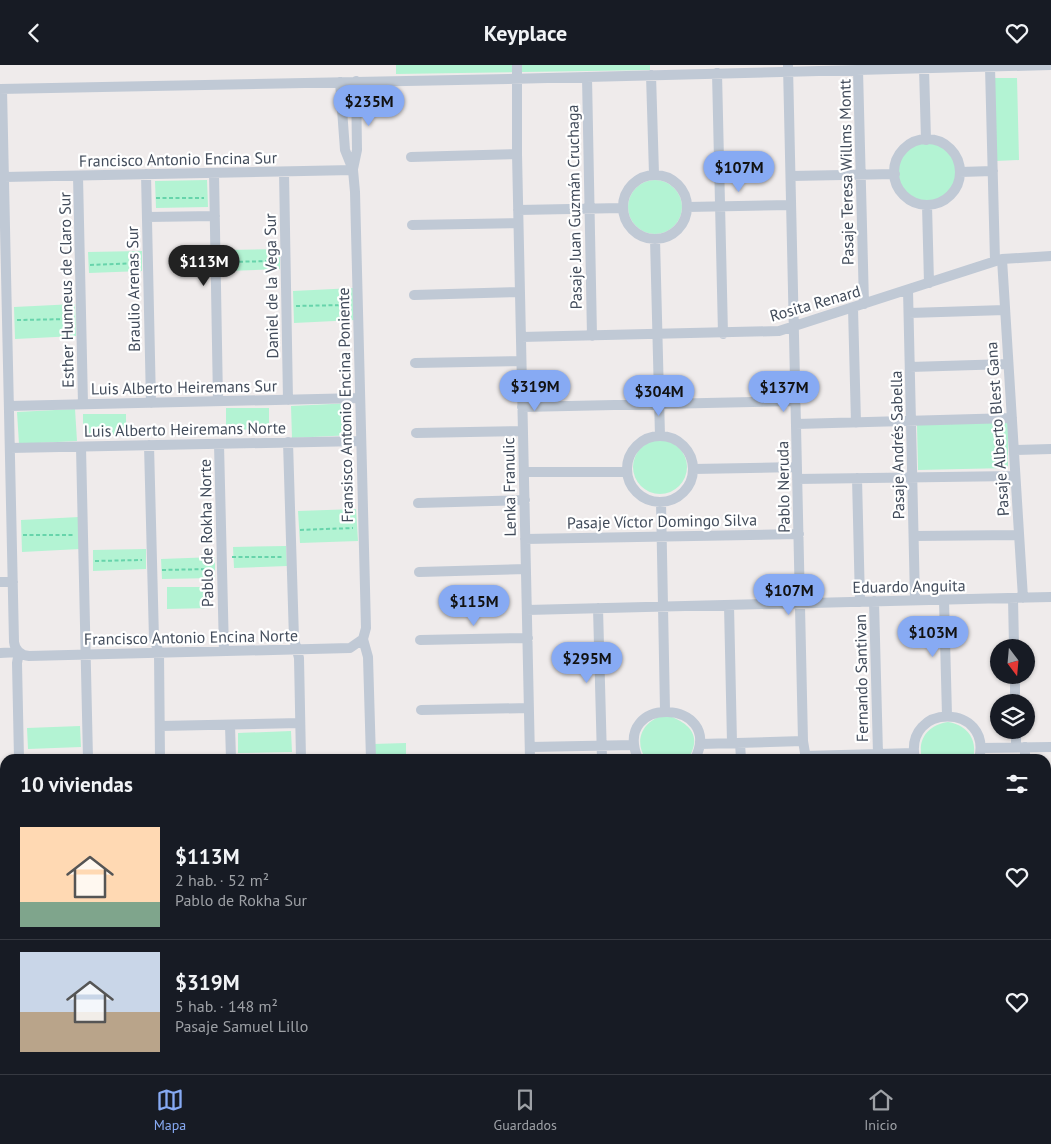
<!DOCTYPE html>
<html lang="es">
<head>
<meta charset="utf-8">
<style>
	:root { --surface:#171b24; --page:#20242c; --text:#f1f3f6; --muted:#9ea1a6; --line:#363941; --accent:#87aaf3 }
	body { margin:0; font-family:"PT Sans",sans-serif; background:var(--page); color:var(--text); height:100vh; display:flex; flex-direction:column; font-size:19px; white-space:nowrap }
	* { box-sizing:border-box; margin:0 }
	p { font-size:16px; color:var(--muted) }
	.icon { flex:none; width:28px; height:28px; fill:none; stroke:currentColor; stroke-width:2; stroke-linecap:round; stroke-linejoin:round }
	.map { position:relative; flex:1; overflow:hidden }
	.details { position:absolute; left:0px; top:689px; width:1051px; height:321px; display:flex; flex-direction:column; background:var(--surface); border-radius:15px 15px 0 0; box-shadow:0 1px 4px #0004 }
	.details>* { flex:none }
	.needle { width:32px; rotate:164deg }
	.tools { position:absolute; left:990px; top:574px; display:grid; gap:10px }
	.tools a { display:grid; place-items:center; width:45px; height:45px; border-radius:50%; background:var(--surface); box-shadow:0 1px 4px #0004; font-size:25px }
	.price { position:absolute; translate:-50% -42px; padding:0 11px; border-radius:18px; background:var(--accent); color:#111; font-size:16px; line-height:32px; filter:drop-shadow(0 1px 2px #0008) }
	.price::after { content:''; position:absolute; left:50%; top:30px; width:15px; height:11px; margin-left:-8px; background:inherit; clip-path:polygon(0 0,100% 0,50% 100%) }
	.price.selected { background:#222; color:#fff }
	ul { padding:0; list-style:none }
	li { display:flex; align-items:center; gap:15px; height:125px; padding:0 20px }
	li+li { border-top:1px solid var(--line) }
	li span { display:grid; place-items:center; flex:none; width:140px; height:100px; border-radius:0px; color:#555 }
	li>.icon { margin-inline-start:auto }
	span .icon { width:60px; height:60px; fill:#fffc; stroke-width:1 }
	li b { font-size:21px }
	h2 { display:flex; justify-content:space-between; align-items:center; height:60px; padding:0 20px; font-size:21px }
	header { display:flex; justify-content:space-between; align-items:center; height:65px; padding:0 20px; background:var(--surface); font-size:22px; font-weight:700 }
	.tab-bar { display:flex; justify-content:space-around; align-items:center; height:70px; border-top:1px solid var(--line); background:var(--surface); font-size:14px; color:var(--muted) }
	.tab-bar a { display:grid; justify-items:center; gap:2px }
	.tab-bar .selected { color:var(--accent) }
	.map>svg:first-child { display:block }
	.medical { fill:#fdded6 }
	.green { fill:#b3f3d3 }
	.lines { fill:none; stroke-linecap:round; stroke-linejoin:round }
	.path { stroke:#67d4ab; stroke-width:2; stroke-dasharray:4 2.5; stroke-linecap:butt }
	.street { stroke:#c0c9d5; stroke-width:10 }
	.secondary { stroke:#bbc6d8; stroke-width:15 }
	.labels { text-anchor:middle; stroke-width:4.5; stroke-linejoin:round; paint-order:stroke }
	.street-label { font-size:16px; fill:#424c5b; stroke:#fff }
</style>
</head>
<body>
<header><svg class="icon" aria-label="back" viewBox="0 0 24 24"><path d="M15 5l-7 7 7 7"/></svg>Keyplace<svg class="icon" aria-label="heart" viewBox="0 0 24 24"><path d="M12 20l-8-8c-3-5 5-10 8-4 3-6 11-1 8 4z"/></svg></header>
<div class="map">
<svg width="1051" height="1009" viewBox="0 0 1051 1009">
	<rect width="100%" height="100%" fill="#efebeb"/>
	<path class="medical" d="M1046 864H1051V946H1046Z"/>
	<path class="green" d="M396 0H650V5L396 9Z
		M993 13H1017L1019 95 995 96Z
		M898 107a29 29 0 1 1 58 0a29 29 0 1 1-58 0Z
		M628 142a27 27 0 1 1 54 0a27 27 0 1 1-54 0Z
		M207 115 208 142 156 143 155 116Z
		M280 184V204L227 206 226 185Z
		M142 186V206L89 208 88 187Z
		M354 223 355 255 294 258 293 226Z
		M75 239 76 271 15 274 14 242Z
		M352 338 353 370 292 373 291 341Z
		M226 343H269V364L226 365Z
		M75 344 77 376 19 379 17 347Z
		M83 349H126V370H83Z
		M1008 357V403L918 405 917 360Z
		M633 402a27 27 0 1 1 54 0a27 27 0 1 1-54 0Z
		M356 444 358 476 300 478 298 446Z
		M79 452 80 484 22 487 21 455Z
		M286 481 287 501 234 503 233 482Z
		M146 484V504L93 506V485Z
		M215 492V513L162 514 161 494Z
		M167 522H211V543L167 544Z
		M667 650C689 658 703 670 688 694H646C632 674 645 653 667 650Z
		M948 657C967 660 978 674 973 694H922C917 674 928 660 948 657Z
		M80 661 81 682 28 684 27 663Z
		M291 666 292 687 238 688V668Z
		M406 678V694H373V679Z
		M170 1005H218V1009H170Z"/>
	<g class="lines">
		<path class="path" d="M156 133H204
			M226 197 276 196
			M90 200 138 198
			M296 241 346 240
			M17 255 70 254
			M300 465 353 463
			M23 470H73
			M232 492H282
			M95 496 142 495
			M162 505 212 504"/>
		<path class="street" d="M517 0V89L530 694
			M788 1 803 676 806 694
			M990 2 995 196
			M924 3 926 75
			M858 5 864 239
			M717 8 723 269
			M651 10 654 109
			M587 12 592 271
			M340 17 345 85 353 105 355 127 366 563 363 574 368 592 371 694
			M0 24 508 14 1051 0
			M2 24 14 577C15 585 20 590 29 591L350 583 363 574
			M894 107a33 33 0 1 1 66 0a33 33 0 1 1-66 0Z
			M411 92 517 89
			M353 104 357 85 356 16
			M284 107 288 335
			M960 107 993 106
			M214 108 218 336
			M146 109 151 338
			M623 142a32 32 0 1 1 64 0a32 32 0 1 1-64 0Z
			M78 111 83 339
			M791 111 895 109
			M4 112 353 105
			M927 140 929 218
			M687 142 791 140
			M518 145 622 143
			M147 152 215 151
			M412 160 518 158
			M655 174 660 371
			M1002 194 1023 533
			M908 225 915 535
			M414 230 520 227
			M853 243 856 358
			M909 248 1005 245
			M521 272 779 266 1002 194 1051 191
			M415 298 521 296
			M910 302 1008 299
			M9 341 360 333
			M522 342 796 336
			M796 359 1012 353
			M416 368 523 366
			M627 404a33 33 0 1 1 66 0a33 33 0 1 1-66 0Z
			M288 377 294 574 299 593 301 694
			M219 379 224 586
			M149 380 154 574 159 588 160 694
			M81 382 88 694
			M10 383 361 376
			M1014 385 1051 384
			M693 404 797 402
			M524 407H627
			M857 413 860 537
			M797 414 1015 411
			M661 437 665 645
			M418 438 525 435
			M914 471 1019 470
			M525 474 799 469
			M419 507 526 504
			M0 517H13
			M1013 533 1014 582
			M944 535 947 651
			M874 536 878 689
			M729 540 732 678
			M598 543 602 694
			M527 545 1051 532
			M420 575 528 573
			M19 587 17 598 19 694
			M0 588 19 587
			M1015 610V638
			M421 645 529 643
			M230 660 231 694
			M160 661 300 658
			M1016 665V682
			M740 678 741 694
			M700 679 803 676
			M530 682 634 680
			M1025 682V694
			M981 683 1051 682
			M805 691 914 688
			M638 694C611 629 725 634 695 694
			M915 694C903 637 993 638 979 694
			M0 768H5
			M0 783H5
			M0 901H5
			M1050 950 1051 968
			M0 961H5
			M885 1005 886 1009
			M944 1005V1009
			M1002 1005V1009
			M222 1009V1005
			M281 1009V1005
			M339 1009V1005
			M395 1009 396 1005
			M485 1009V1005
			M545 1009V1005
			M599 1009V1005
			M656 1009V1005
			M737 1009V1005
			M821 1009V1005"/>
		<path class="secondary" d="M1046 844H1051
			M1046 860 1051 861
			M111 1005V1009"/>
	</g>
	<g class="labels">
		<g class="street-label">
			<text transform="translate(178 94) rotate(-1)" y="6">Francisco Antonio Encina Sur</text>
			<text transform="translate(846 107) rotate(-91)" y="6">Pasaje Teresa Willms Montt</text>
			<text transform="translate(574 142) rotate(-91)" y="6">Pasaje Juan Guzmán Cruchaga</text>
			<text transform="translate(271 221) rotate(-91)" y="6">Daniel de la Vega Sur</text>
			<text transform="translate(133 224) rotate(-91)" y="6">Braulio Arenas Sur</text>
			<text transform="translate(66 225) rotate(-91)" y="6">Esther Hunneus de Claro Sur</text>
			<text transform="translate(815 238) rotate(-16)" y="6">Rosita Renard</text>
			<text transform="translate(184 322) rotate(-1)" y="6">Luis Alberto Heiremans Sur</text>
			<text transform="translate(345 340) rotate(-91)" y="6">Fransisco Antonio Encina Poniente</text>
			<text transform="translate(185 364) rotate(-1)" y="6">Luis Alberto Heiremans Norte</text>
			<text transform="translate(997 364) rotate(-94)" y="6">Pasaje Alberto Blest Gana</text>
			<text transform="translate(897 380) rotate(-91)" y="6">Pasaje Andrés Sabella</text>
			<text transform="translate(509 422) rotate(-91)" y="6">Lenka Franulic</text>
			<text transform="translate(783 422) rotate(-91)" y="6">Pablo Neruda</text>
			<text transform="translate(662 456) rotate(-1)" y="6">Pasaje Víctor Domingo Silva</text>
			<text transform="translate(206 468) rotate(-91)" y="6">Pablo de Rokha Norte</text>
			<text transform="translate(909 521) rotate(-1)" y="6">Eduardo Anguita</text>
			<text transform="translate(191 572) rotate(-1)" y="6">Francisco Antonio Encina Norte</text>
			<text transform="translate(861 613) rotate(-91)" y="6">Fernando Santivan</text>
		</g>
	</g>
</svg>
<div class="tools">
<a><svg class="needle" viewBox="-14 -14 28 28"><path d="M0-13l5 13h-10z" fill="#e53935"/><path d="M0 13l5-13h-10z" fill="#9ea1a6"/></svg></a>
<a><svg class="icon" aria-label="layers" viewBox="0 0 24 24"><path d="M12 4l9 5-9 5-9-5zM3 14l9 5 9-5"/></svg></a>
</div>
<b class="price" style="left:369px;top:62px">$235M</b>
<b class="price" style="left:739px;top:128px">$107M</b>
<b class="price selected" style="left:204px;top:222px">$113M</b>
<b class="price" style="left:535px;top:347px">$319M</b>
<b class="price" style="left:784px;top:348px">$137M</b>
<b class="price" style="left:659px;top:352px">$304M</b>
<b class="price" style="left:789px;top:551px">$107M</b>
<b class="price" style="left:474px;top:562px">$115M</b>
<b class="price" style="left:933px;top:593px">$103M</b>
<b class="price" style="left:587px;top:619px">$295M</b>
<section class="details">
<h2>10 viviendas<svg class="icon" aria-label="filters" viewBox="0 0 24 24"><path d="M4 7h16M4 17h16"/><circle cx="9" cy="7" r="2"/><circle cx="15" cy="17" r="2"/></svg></h2>
<ul>
<li><span style="background:linear-gradient(#ffd9b3 75%,#7fa58c 0)"><svg class="icon" aria-label="home" viewBox="0 0 24 24"><path d="M3 11l9-7 9 7M6 9v11h12V9"/></svg></span><div><b>$113M</b><p>2 hab. · 52 m²</p><p>Pablo de Rokha Sur</p></div><svg class="icon" aria-label="heart" viewBox="0 0 24 24"><path d="M12 20l-8-8c-3-5 5-10 8-4 3-6 11-1 8 4z"/></svg></li>
<li><span style="background:linear-gradient(#c9d6e8 60%,#b9a48a 0)"><svg class="icon" aria-label="home" viewBox="0 0 24 24"><path d="M3 11l9-7 9 7M6 9v11h12V9"/></svg></span><div><b>$319M</b><p>5 hab. · 148 m²</p><p>Pasaje Samuel Lillo</p></div><svg class="icon" aria-label="heart" viewBox="0 0 24 24"><path d="M12 20l-8-8c-3-5 5-10 8-4 3-6 11-1 8 4z"/></svg></li>
</ul>
</section>
</div>
<nav class="tab-bar">
<a class="selected"><svg class="icon" aria-label="map" viewBox="0 0 24 24"><path d="M3 6l6-2 6 2 6-2v14l-6 2-6-2-6 2zM9 4v14M15 6v14"/></svg>Mapa</a>
<a><svg class="icon" aria-label="saved" viewBox="0 0 24 24"><path d="M7 4h10v16l-5-4-5 4z"/></svg>Guardados</a>
<a><svg class="icon" aria-label="home" viewBox="0 0 24 24"><path d="M3 11l9-7 9 7M6 9v11h12V9"/></svg>Inicio</a>
</nav>
</body>
</html>
